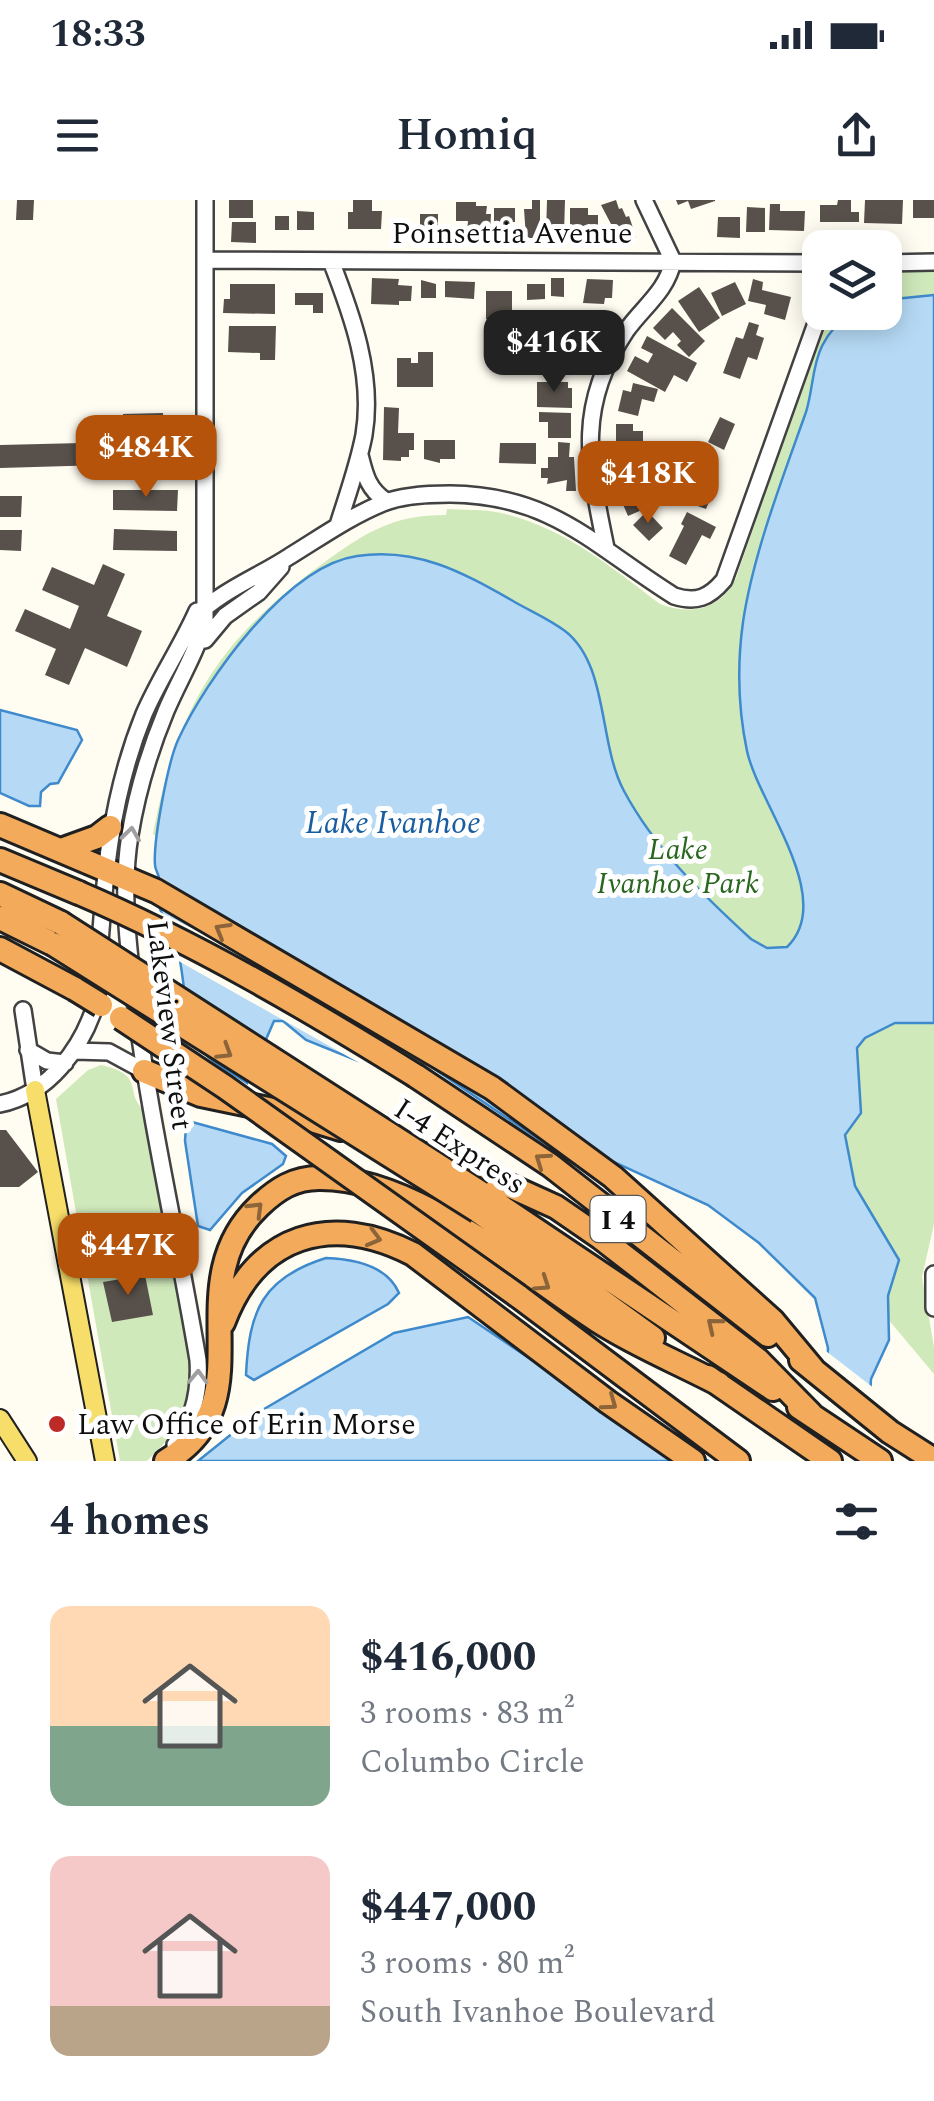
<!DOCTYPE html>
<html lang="en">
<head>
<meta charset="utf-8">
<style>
	:root { --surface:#fff; --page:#f2f2f3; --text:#1f2937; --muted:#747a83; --accent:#b45309 }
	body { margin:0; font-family:Spectral,serif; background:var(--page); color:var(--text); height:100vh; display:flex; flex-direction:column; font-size:38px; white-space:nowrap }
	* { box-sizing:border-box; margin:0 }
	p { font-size:32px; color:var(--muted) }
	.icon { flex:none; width:55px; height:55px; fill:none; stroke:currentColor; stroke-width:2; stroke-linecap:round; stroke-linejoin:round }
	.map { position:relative; height:1261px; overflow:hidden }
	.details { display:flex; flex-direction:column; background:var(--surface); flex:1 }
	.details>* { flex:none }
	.fabs { position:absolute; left:802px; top:30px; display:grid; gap:20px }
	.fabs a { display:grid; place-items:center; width:100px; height:100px; border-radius:20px; background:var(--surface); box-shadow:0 5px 25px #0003; font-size:50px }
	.price { position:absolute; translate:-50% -85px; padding:0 22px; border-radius:20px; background:var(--accent); color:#fff; font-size:32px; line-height:65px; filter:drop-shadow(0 2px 5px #0008) }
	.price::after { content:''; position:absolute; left:50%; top:60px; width:30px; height:22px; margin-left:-15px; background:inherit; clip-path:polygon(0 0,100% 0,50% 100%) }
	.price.on { background:#222; color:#fff }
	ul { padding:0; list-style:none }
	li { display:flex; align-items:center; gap:30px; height:250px; padding:0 50px }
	li span { display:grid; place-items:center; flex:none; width:280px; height:200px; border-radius:20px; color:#555 }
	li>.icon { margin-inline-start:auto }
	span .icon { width:120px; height:120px; fill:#fffc; stroke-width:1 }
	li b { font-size:42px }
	h2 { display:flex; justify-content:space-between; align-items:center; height:120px; padding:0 50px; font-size:42px }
	.status { display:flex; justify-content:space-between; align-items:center; height:70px; padding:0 50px; background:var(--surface); direction:ltr }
	.status svg { height:28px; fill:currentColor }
	header { display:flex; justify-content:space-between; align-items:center; height:130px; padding:0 50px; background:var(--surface); font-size:45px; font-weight:600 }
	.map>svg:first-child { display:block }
	.green { fill:#d0e9bb }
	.water { fill:#b6daf6; stroke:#3e8acc; stroke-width:2.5 }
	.pier { fill:#fffdf1 }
	.building { fill:#58514b }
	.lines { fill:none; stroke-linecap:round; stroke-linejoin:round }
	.minor-casing { stroke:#424242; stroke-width:20 }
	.major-casing { stroke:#202020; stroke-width:22 }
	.highway-casing { stroke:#202020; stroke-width:28 }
	.minor { stroke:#fff; stroke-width:15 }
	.major { stroke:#f7dd69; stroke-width:18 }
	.highway { stroke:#f3aa5b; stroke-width:22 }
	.highway-bridge-casing { stroke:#202020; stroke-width:28; stroke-linecap:butt }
	.highway-bridge { stroke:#f3aa5b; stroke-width:22 }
	.oneway { stroke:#9f9f9f }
	.oneway2 { stroke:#8c6439 }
	.poi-dot { fill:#be2a27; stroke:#fff; stroke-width:4 }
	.labels { text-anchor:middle; stroke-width:10; stroke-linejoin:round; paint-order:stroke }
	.shield { fill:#fff; stroke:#575757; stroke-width:2.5 }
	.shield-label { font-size:28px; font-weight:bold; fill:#0f0f0f }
	.street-label { font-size:30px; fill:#0f0f0f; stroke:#fff }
	.park-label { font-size:30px; font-style:italic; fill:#29671f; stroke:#fff }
	.poi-label { font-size:30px; fill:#0f0f0f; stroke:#fff; text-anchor:start }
	.water-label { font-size:32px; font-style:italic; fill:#185da1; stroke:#fff }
</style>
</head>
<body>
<div class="status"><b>18:33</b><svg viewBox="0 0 49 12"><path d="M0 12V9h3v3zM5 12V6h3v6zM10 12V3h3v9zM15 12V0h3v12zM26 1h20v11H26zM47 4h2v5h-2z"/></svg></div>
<header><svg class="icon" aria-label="menu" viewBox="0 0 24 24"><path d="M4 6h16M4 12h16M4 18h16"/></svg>Homiq<svg class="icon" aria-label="share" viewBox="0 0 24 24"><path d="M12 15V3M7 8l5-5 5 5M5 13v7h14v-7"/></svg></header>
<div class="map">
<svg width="934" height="1261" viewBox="0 0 934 1261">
	<rect width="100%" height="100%" fill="#fffdf1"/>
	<path class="green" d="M934 70V1024L922 1077 934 1147V1174L856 1081 153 634C177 508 217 441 322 364 365 333 391 315 446 315L447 309C464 310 483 309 501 313 563 327 610 366 660 404 692 416 721 409 736 378L828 113 885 112V71Z
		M101 865C147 875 123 893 145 911L193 1148 192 1192 176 1231 147 1261H120L56 899 88 870Z"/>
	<path class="water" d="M934 95V823H895L865 838 857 848 861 913 845 935 855 986 899 1060 888 1096 889 1140 871 1179 866 1261H820L828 1148 815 1098 759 1043 708 1005 601 956 574 963 418 858 400 855 358 861 306 840 283 821H274L247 883C233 873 206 860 199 846 184 818 185 781 178 750 174 734 161 718 158 702 157 694 161 686 159 679 159 674 155 670 155 665 153 641 168 562 178 540 206 479 287 366 357 356 417 347 462 372 513 401 530 411 549 419 565 431 609 465 598 543 624 591 655 649 703 695 751 739L767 748 787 747C837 699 758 603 747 551 738 508 737 465 743 422 753 354 783 277 806 212 813 190 812 166 822 146 829 132 839 121 852 113L885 112V100Z
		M0 510 77 530 82 540 58 583 50 584 41 592 40 606H29L0 593Z
		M192 922 272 944 286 956 283 964 242 993 210 1030 198 1026 185 941 186 926Z
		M326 1058C353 1059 387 1065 399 1093L388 1104 254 1180 246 1175C249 1111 262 1078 326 1058Z
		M468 1117 639 1232 709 1261H198L259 1212 394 1133Z"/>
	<path class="pier" d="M160 677 420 833 508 909 417 857V863L375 860 363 865 175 759 156 710 254 760 158 702Z
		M822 1148 875 1189 871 1261H815Z"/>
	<path class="building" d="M17 0H34L33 20H16Z
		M229 0H253V18H229Z
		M353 0H372V11H382L381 29H348V12H353Z
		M532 0H540V38H526L524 9H532Z
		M547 0H565L564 34H546Z
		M616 0 619 9 622 8 626 17 629 16 636 37 622 43 619 35 609 39 604 27 611 24 601 5Z
		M676 0H715V1L691 9 688 1 678 5Z
		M838 0H851V12H859V22H820V5H837Z
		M865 0H903L902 24 864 23Z
		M913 0H934V18H913Z
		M456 2H476V6H487L486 14H491L490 33 467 32 468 21H456Z
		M770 4H780V11H805L804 31 769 30Z
		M747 7 765 8V32H746Z
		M494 8H515V22H511V29H494Z
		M570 8H588V15H598V38H570Z
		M297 11 314 12V30H297Z
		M420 14H438V35L420 34Z
		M275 16H289V30H275Z
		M718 17H740V38L717 37Z
		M232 22H256V43L231 42Z
		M372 78 399 79 398 85 412 86 411 101H399V105L371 104Z
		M551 78H564V97L551 96Z
		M587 79 613 80 612 98H605L604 104 583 103Z
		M753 79 763 82 762 90 791 97 785 120 764 114 766 105 748 101Z
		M421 80 436 84V98H421Z
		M445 81 475 82 474 99 445 97Z
		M735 82 746 104 722 116 711 93Z
		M230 84H275V114L223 113 224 99H230Z
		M527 84H545V99L527 100Z
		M699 87 720 118 699 132 678 101Z
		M486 91H512V119H486Z
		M295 93H323V113H313V105H295Z
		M672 108 705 141 689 157 677 145 681 141 673 132 665 140 653 128Z
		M749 122 759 125 756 135 764 138 757 160 748 157 740 179 723 173 736 137 743 139Z
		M229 126H276L275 160H260V153L228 152Z
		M562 127 592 128V149L561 148Z
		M647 136 697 163 687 182 674 175 665 192 627 171 635 156 648 163 653 154 641 148Z
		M418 152H433V187H397V158H411V163H418Z
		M520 152V168H498V153Z
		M575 153V170H541V154Z
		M537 182H568V188H572V208L537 207Z
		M633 183 658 189 654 202 642 199 638 216 618 211 623 190 631 192Z
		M384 207 399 208 398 233H414V250H409V257H401V261L383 260Z
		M539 212 571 213V238H548V222H539Z
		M163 213 165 258H171L172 263 0 268V245L123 242V214Z
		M720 217 735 224 724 250 708 242Z
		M616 224H633V231H643V245H616Z
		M424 240H455V259H440V263L424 259Z
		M558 242 570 243 569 257H574L576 291H566L567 280 547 284 548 278H541V268H548V257H558Z
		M500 243H536V264L499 263Z
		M615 257 655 258V270H648V280H627V272H615Z
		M697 270 718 279 706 309 692 304 697 291 689 288Z
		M666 276 670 290 659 294 655 280Z
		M640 284 649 307 628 316 618 293Z
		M113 290H178L177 311 113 310Z
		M0 296H22L21 317H0Z
		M647 311 663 328 649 341 633 325Z
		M687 312 716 327 710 339 702 335 686 365 669 356 684 326 681 324Z
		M114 329 177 331V351L113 350Z
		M0 330H22L21 351 0 350Z
		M103 364 125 374 107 416 142 431 127 467 85 448 69 485 45 475 56 449 15 431 25 409 70 429 79 406 42 390 52 367 94 385Z
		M0 930H6L38 972 19 987H0Z
		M145 1075 153 1115 112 1122 103 1082Z"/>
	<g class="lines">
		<g class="minor-casing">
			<path id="minor" d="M205 60 820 63
				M331 61C352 115 374 175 364 235 358 266 347 296 338 325
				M885 63 934 62
				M360 255C365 275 368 289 386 301
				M606 348C589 265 575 207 626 131 643 107 667 91 673 61L644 0
				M194 418C222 390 258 377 290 356 321 337 349 317 383 303 403 295 429 294 450 294 553 295 594 346 674 396 696 403 709 398 724 380L820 112
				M205 440 225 416 259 392 281 367
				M23 810 35 890
				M28 850 47 861 65 863
				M75 851 109 852 144 871
				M0 904C49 894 82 848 96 803 103 702 105 610 144 514 159 479 181 447 197 411
				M934 1074V1108
				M175 1245C194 1219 200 1191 198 1160 178 1040 150 922 135 801 128 747 121 689 130 635 137 592 149 552 166 511 179 480 196 454 205 421V0"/>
		</g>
		<g class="major-casing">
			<path id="major" d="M35 890 105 1261
				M0 1219 27 1261"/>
		</g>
		<g class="highway-casing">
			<path id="highway" d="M0 625 156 691 492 888 613 977 773 1121 813 1169
				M61 650 97 637 110 627
				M0 660 79 693
				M0 694 61 723
				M0 718 53 744
				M0 749 75 789
				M144 871 201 895 292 914 341 929
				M416 876 550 965 768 1135
				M429 955 470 968 556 1007 601 1038 758 1160 811 1214
				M481 993 773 1189
				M478 1011 653 1138
				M518 1096 738 1261
				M223 1123C256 1034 331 1012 413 1054L608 1202 693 1261
				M801 1160 890 1232 934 1260
				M708 1177 830 1261
				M799 1207 880 1261
				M166 1261C270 1200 174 1087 259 1006 277 989 294 978 319 978 415 977 519 1070 598 1121 635 1145 679 1163 719 1184"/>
		</g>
		<use href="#minor" class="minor"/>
		<use href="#major" class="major"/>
		<use href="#highway" class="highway"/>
		<g class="highway-bridge-casing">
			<path id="highway-bridge" d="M79 693C196 743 308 809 416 876
				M61 723 481 993
				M53 744 478 1011
				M75 789 101 805
				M121 818 225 887 518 1096"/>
		</g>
		<use href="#highway-bridge" class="highway-bridge"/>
	</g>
	<defs><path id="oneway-chevron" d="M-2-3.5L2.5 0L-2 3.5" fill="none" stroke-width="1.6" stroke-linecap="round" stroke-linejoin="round" transform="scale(2.5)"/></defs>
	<g class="oneway">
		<use href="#oneway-chevron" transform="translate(131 634) rotate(-82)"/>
		<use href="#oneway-chevron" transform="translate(198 1177) rotate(-88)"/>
	</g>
	<g class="oneway2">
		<use href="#oneway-chevron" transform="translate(222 730) rotate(-150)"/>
		<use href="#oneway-chevron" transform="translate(225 852) rotate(32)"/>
		<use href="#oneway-chevron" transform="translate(542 960) rotate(-145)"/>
		<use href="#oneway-chevron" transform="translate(256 1009) rotate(-45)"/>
		<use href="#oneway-chevron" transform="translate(374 1038) rotate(15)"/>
		<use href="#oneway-chevron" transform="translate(543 1084) rotate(34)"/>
		<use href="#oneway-chevron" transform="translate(714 1125) rotate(-141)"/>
		<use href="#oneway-chevron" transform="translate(610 1203) rotate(36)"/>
	</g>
	<circle class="poi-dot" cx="57" cy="1224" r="10"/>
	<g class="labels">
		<rect class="shield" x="590.5" y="996" width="55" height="46" rx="8"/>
		<g class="shield-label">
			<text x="618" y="1029">I 4</text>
		</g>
		<g class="street-label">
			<text x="512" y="43">Poinsettia Avenue</text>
			<text transform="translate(170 825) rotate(83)" y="10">Lakeview Street</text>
			<text transform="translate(460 946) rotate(33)" y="10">I-4 Express</text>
		</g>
		<g class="park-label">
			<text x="678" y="659">Lake<tspan x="678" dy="34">Ivanhoe Park</tspan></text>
		</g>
		<g class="poi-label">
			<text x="77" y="1234">Law Office of Erin Morse</text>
		</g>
		<g class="water-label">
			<text x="393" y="633">Lake Ivanhoe</text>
		</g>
	</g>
</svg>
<div class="fabs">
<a><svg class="icon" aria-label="layers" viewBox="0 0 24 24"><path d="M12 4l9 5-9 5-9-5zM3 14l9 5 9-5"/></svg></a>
</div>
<b class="price on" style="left:554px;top:195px">$416K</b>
<b class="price" style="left:146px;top:300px">$484K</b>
<b class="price" style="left:648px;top:326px">$418K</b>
<b class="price" style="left:128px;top:1098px">$447K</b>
</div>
<section class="details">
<h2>4 homes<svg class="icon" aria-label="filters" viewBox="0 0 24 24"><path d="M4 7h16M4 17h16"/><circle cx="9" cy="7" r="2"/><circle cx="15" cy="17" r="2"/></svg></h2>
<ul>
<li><span style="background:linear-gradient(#ffd9b3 60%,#7fa58c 0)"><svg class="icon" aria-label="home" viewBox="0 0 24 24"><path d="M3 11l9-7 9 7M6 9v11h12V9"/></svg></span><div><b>$416,000</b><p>3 rooms · 83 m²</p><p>Columbo Circle</p></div></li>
<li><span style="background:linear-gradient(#f6c9c9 75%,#b9a48a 0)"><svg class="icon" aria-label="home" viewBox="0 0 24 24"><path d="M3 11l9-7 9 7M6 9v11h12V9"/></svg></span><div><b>$447,000</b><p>3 rooms · 80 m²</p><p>South Ivanhoe Boulevard</p></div></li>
</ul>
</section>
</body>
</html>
